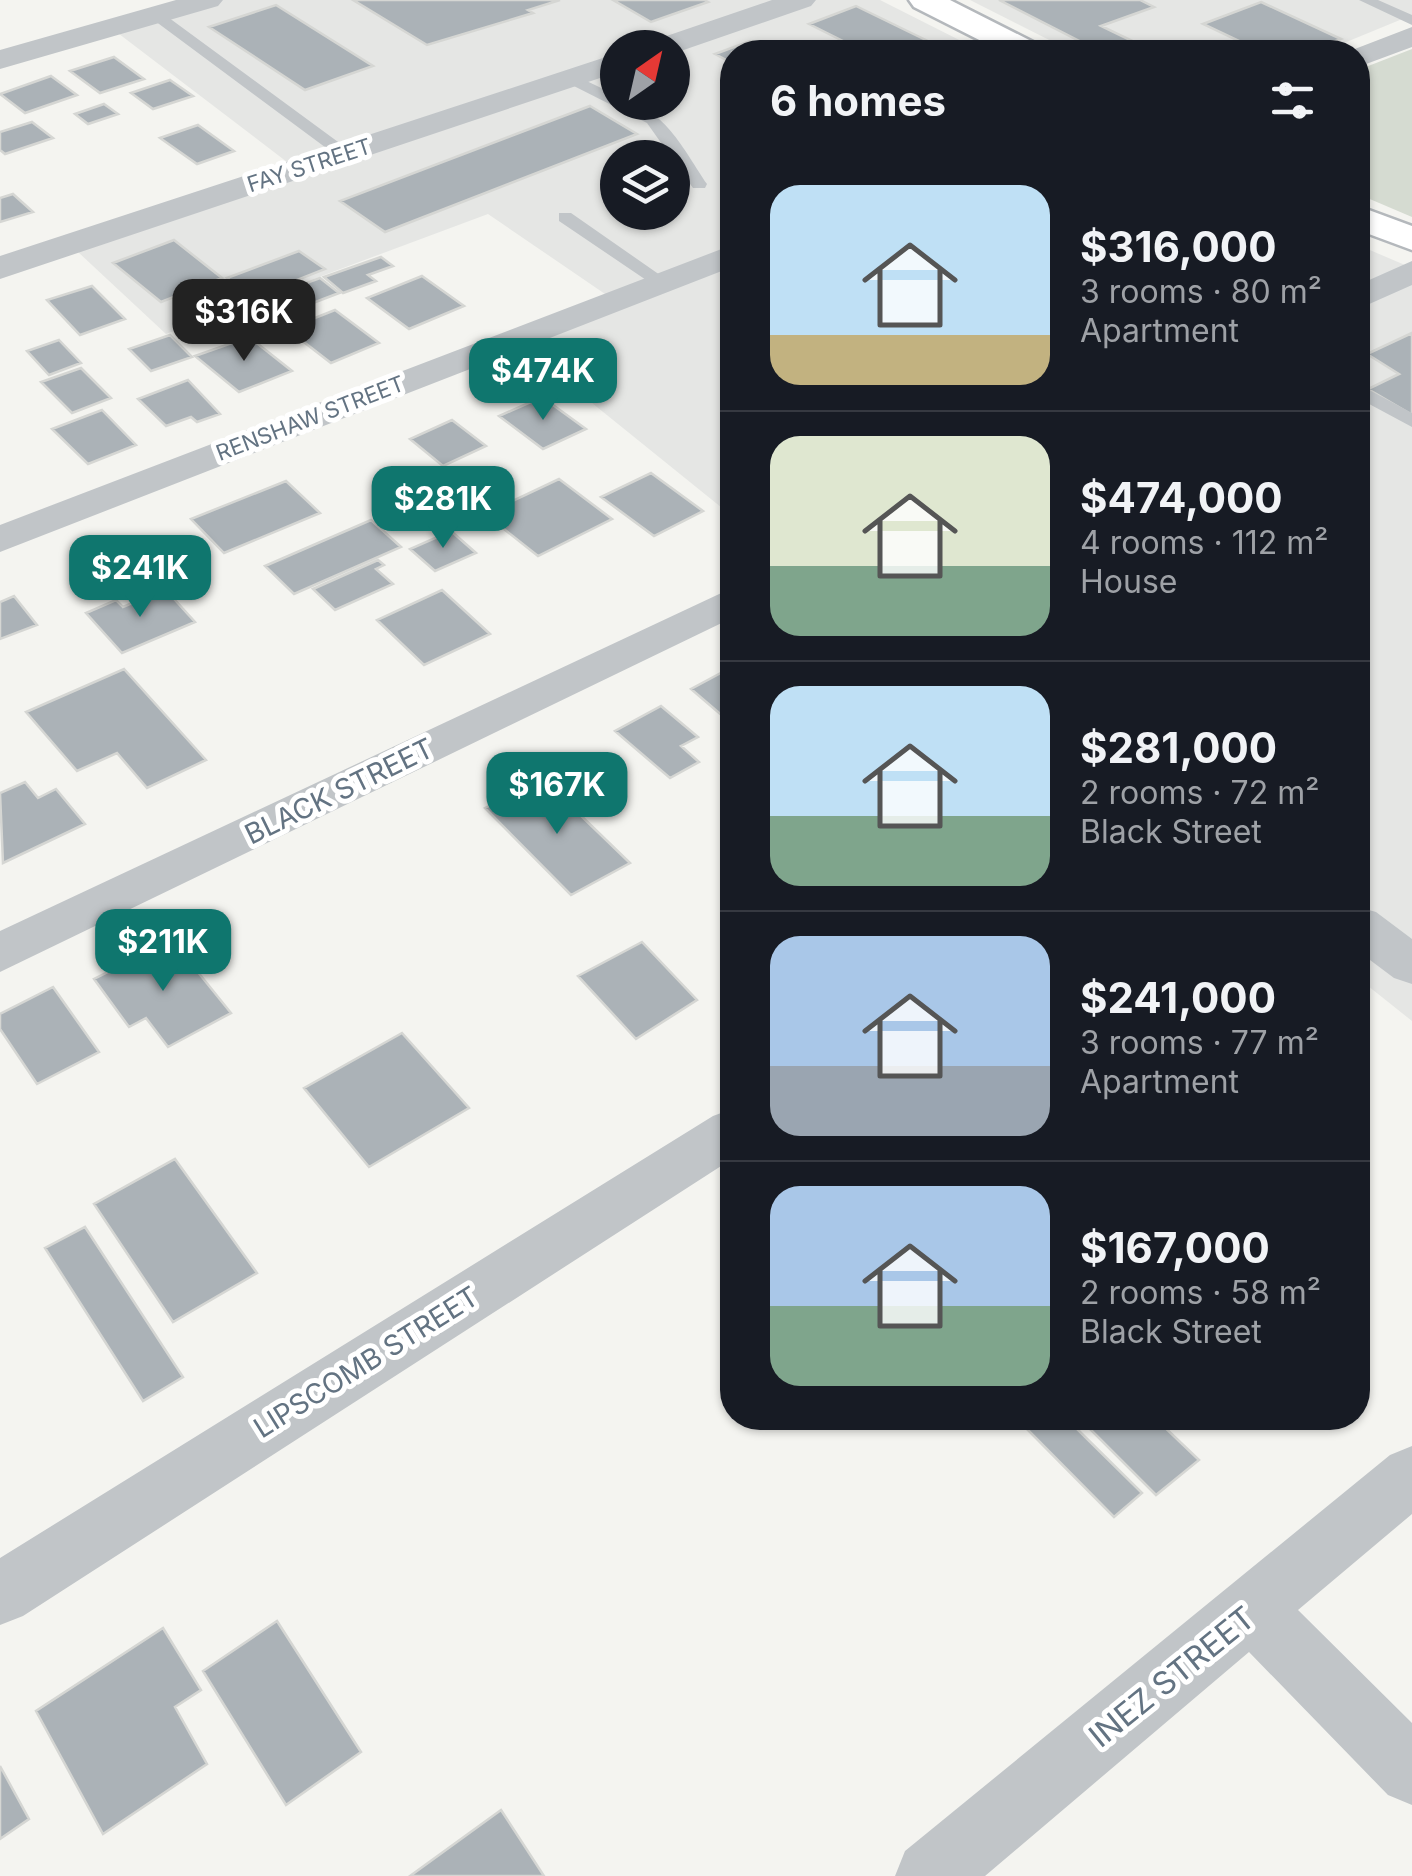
<!DOCTYPE html>
<html lang="en">
<head>
<meta charset="utf-8">
<style>
	:root { --surface:#171b24; --page:#242831; --text:#f1f3f6; --muted:#9ea1a6; --line:#363941; --accent:#0f766e }
	body { margin:0; font-family:Inter,sans-serif; background:var(--page); color:var(--text); height:100vh; display:flex; flex-direction:column; font-size:38px; white-space:nowrap }
	* { box-sizing:border-box; margin:0 }
	p { font-size:32px; color:var(--muted) }
	.icon { flex:none; width:55px; height:55px; fill:none; stroke:currentColor; stroke-width:2; stroke-linecap:round; stroke-linejoin:round }
	.map { position:relative; flex:1; overflow:hidden }
	.sheet { position:absolute; left:720px; top:40px; width:650px; height:1390px; display:flex; flex-direction:column; background:var(--surface); border-radius:40px; box-shadow:0 2px 8px #0004 }
	.sheet>* { flex:none }
	.needle { width:65px; rotate:34deg }
	.fabs { position:absolute; left:600px; top:30px; display:grid; gap:20px }
	.fabs a { display:grid; place-items:center; width:90px; height:90px; border-radius:50%; background:var(--surface); box-shadow:0 2px 8px #0004; font-size:50px }
	.price { position:absolute; translate:-50% -85px; padding:0 22px; border-radius:20px; background:var(--accent); color:#fff; font-size:32px; line-height:65px; filter:drop-shadow(0 2px 5px #0008) }
	.price::after { content:''; position:absolute; left:50%; top:60px; width:30px; height:22px; margin-left:-15px; background:inherit; clip-path:polygon(0 0,100% 0,50% 100%) }
	.price.active { background:#222; color:#fff }
	ul { padding:0; list-style:none }
	li { display:flex; align-items:center; gap:30px; height:250px; padding:0 50px }
	li+li { border-top:2px solid var(--line) }
	li span { display:grid; place-items:center; flex:none; width:280px; height:200px; border-radius:30px; color:#555 }
	li>.icon { margin-inline-start:auto }
	span .icon { width:120px; height:120px; fill:#fffc; stroke-width:1 }
	li b { font-size:42px }
	h2 { display:flex; justify-content:space-between; align-items:center; height:120px; padding:0 50px; font-size:42px }
	.map>svg:first-child { display:block }
	.built { fill:#e5e6e4; fill-rule:evenodd }
	.green { fill:#d5dbd1 }
	.building { fill:#abb2b7; stroke:#d5d6d3; stroke-width:2.5 }
	.lines { fill:none; stroke-linecap:round; stroke-linejoin:round }
	.primary-casing { stroke:#b4b8bc; stroke-width:5 }
	.service { fill:#c1c5c8; fill-rule:evenodd }
	.minor { fill:#c1c5c8; fill-rule:evenodd }
	.primary { fill:#fff; fill-rule:evenodd }
	.labels { text-anchor:middle; stroke-width:10; stroke-linejoin:round; paint-order:stroke }
	.far-street-label { font-size:22px; fill:#637382; stroke:#fff }
	.street-label { font-size:28px; fill:#637382; stroke:#fff }
	.near-street-label { font-size:32px; fill:#637382; stroke:#fff }
</style>
</head>
<body>
<div class="map">
<svg width="1412" height="1876" viewBox="0 0 1412 1876">
	<rect width="100%" height="100%" fill="#f4f4f0"/>
	<path class="built" d="M187 0H880L983 52H732V516L509 336 608 296 488 214 166 334 63 238 287 162 106 24ZM618 48H672V102H618ZM618 158H672V212H618Z
		M970 0H1412V15L1322 52H1073Z
		M1358 245 1412 268V1021L1358 978Z"/>
	<path class="green" d="M1412 49V217L1358 194V70Z"/>
	<path class="building" d="M353 0H560L528 10 533 13 427 45Z
		M613 0H704L708 2 651 22Z
		M999 0H1140L1154 7 1101 26 1155 52H1101Z
		M1261 2 1341 39 1308 52H1262L1203 24Z
		M276 5 373 66 305 90 209 27Z
		M856 6 938 46 921 52H865L809 24Z
		M750 41 771 52H732V63L715 54Z
		M114 57 144 79 100 93 70 71Z
		M51 76 77 95 25 113 0 94Z
		M170 80 193 96 153 109 131 93Z
		M104 104 118 114 88 124 75 114Z
		M590 106 637 134 385 232 340 201Z
		M32 122 53 138 5 154 0 150V132Z
		M198 125 234 151 197 164 160 138Z
		M13 194 33 212 0 222V198Z
		M174 240 222 278 161 302 113 263Z
		M299 251 325 269 252 298 227 278Z
		M381 257 393 266 368 275 376 281 343 293 324 277Z
		M422 276 464 306 409 329 367 298Z
		M320 278 339 293 279 316 260 300Z
		M92 286 125 319 80 335 47 300Z
		M335 310 379 343 331 363 287 329Z
		M1412 333V415L1368 389 1399 374 1367 354Z
		M170 335 192 357 151 371 129 349Z
		M249 337 292 371 239 392 195 356Z
		M59 340 81 363 49 375 27 351Z
		M81 368 111 398 72 413 41 382Z
		M188 380 220 414 197 422 191 417 166 426 138 399Z
		M542 397 586 429 543 449 499 416Z
		M102 410 136 445 88 464 52 429Z
		M452 420 486 446 443 466 410 439Z
		M651 473 703 511 654 536 601 497Z
		M559 479 612 519 538 556 485 514Z
		M286 481 320 513 224 553 191 519Z
		M371 520 401 547 294 594 265 566Z
		M451 531 476 553 435 571 410 549Z
		M378 560 384 565 376 569 393 584 335 610 313 589Z
		M165 589 195 622 122 653 86 613 116 600 123 607Z
		M442 590 490 634 424 665 377 620Z
		M14 596 37 625 0 639V602Z
		M732 667V724L691 689Z
		M124 669 206 760 147 788 117 753 77 771 26 712Z
		M661 706 698 737 681 746 699 762 670 778 615 731Z
		M543 779 630 863 571 895 485 808Z
		M25 782 38 798 56 789 85 824 3 863 0 793Z
		M172 940 231 1013 168 1047 146 1018 129 1027 94 979Z
		M642 942 697 1000 636 1039 578 976Z
		M53 987 99 1052 37 1084 0 1029V1014Z
		M402 1033 469 1108 369 1167 304 1088Z
		M175 1159 257 1273 173 1322 94 1204Z
		M85 1227 183 1377 143 1401 45 1248Z
		M1016 1418H1066L1142 1493 1114 1517Z
		M1079 1418H1155L1199 1460 1156 1495Z
		M277 1621 361 1752 286 1805 203 1671Z
		M163 1628 201 1690 175 1707 207 1764 103 1834 36 1711Z
		M0 1766 29 1819 0 1839Z
		M501 1810 544 1876H410Z"/>
	<g class="lines">
		<g class="primary-casing">
			<path id="primary" d="M909 0H950L1039 45 1044 52H1003L914 7Z
				M1358 206 1412 226V250L1358 230Z"/>
		</g>
		<path class="service" d="M1359 0H1378L1412 15V25Z
			M151 12H161L349 150V156H337L151 18Z
			M564 75H574L618 96V102C662 102 685 152 707 184L705 188H693L647 123 564 81Z
			M559 213H571L670 282 661 287 655 286 559 221Z
			M1358 384 1412 413V427L1358 398Z"/>
		<path class="minor" d="M176 0H223L218 6 0 69V50Z
			M772 0H816L811 6 672 54V48H645L649 42Z
			M1412 27V47L1358 67V52H1347Z
			M618 53V72L0 279V256Z
			M732 245V267L0 552V525Z
			M1412 261V285L1358 309V285Z
			M732 588V618L0 972V931Z
			M1358 907 1376 912 1412 939V984L1394 978 1358 951Z
			M732 1109V1159L23 1616 0 1625V1558L713 1116Z
			M1412 1446V1514L1298 1610 1412 1723V1805L1388 1795 1249 1652 985 1876H895L905 1851 1390 1455Z"/>
		<use href="#primary" class="primary"/>
	</g>
	<g class="labels">
		<g class="far-street-label">
			<text transform="translate(309 165) rotate(-18)" y="8">FAY STREET</text>
			<text transform="translate(310 418) rotate(-21)" y="8">RENSHAW STREET</text>
		</g>
		<g class="street-label">
			<text transform="translate(339 791) rotate(-26)" y="10">BLACK STREET</text>
			<text transform="translate(366 1362) rotate(-32)" y="10">LIPSCOMB STREET</text>
		</g>
		<g class="near-street-label">
			<text transform="translate(1172 1677) rotate(-39)" y="11">INEZ STREET</text>
		</g>
	</g>
</svg>
<div class="fabs">
<a><svg class="needle" viewBox="-14 -14 28 28"><path d="M0-13l5 13h-10z" fill="#e53935"/><path d="M0 13l5-13h-10z" fill="#9ea1a6"/></svg></a>
<a><svg class="icon" aria-label="layers" viewBox="0 0 24 24"><path d="M12 4l9 5-9 5-9-5zM3 14l9 5 9-5"/></svg></a>
</div>
<b class="price active" style="left:244px;top:364px">$316K</b>
<b class="price" style="left:543px;top:423px">$474K</b>
<b class="price" style="left:443px;top:551px">$281K</b>
<b class="price" style="left:140px;top:620px">$241K</b>
<b class="price" style="left:557px;top:837px">$167K</b>
<b class="price" style="left:163px;top:994px">$211K</b>
<section class="sheet">
<h2>6 homes<svg class="icon" aria-label="filters" viewBox="0 0 24 24"><path d="M4 7h16M4 17h16"/><circle cx="9" cy="7" r="2"/><circle cx="15" cy="17" r="2"/></svg></h2>
<ul>
<li><span style="background:linear-gradient(#bfe0f5 75%,#c2b280 0)"><svg class="icon" aria-label="home" viewBox="0 0 24 24"><path d="M3 11l9-7 9 7M6 9v11h12V9"/></svg></span><div><b>$316,000</b><p>3 rooms · 80 m²</p><p>Apartment</p></div></li>
<li><span style="background:linear-gradient(#dfe7d0 65%,#7fa58c 0)"><svg class="icon" aria-label="home" viewBox="0 0 24 24"><path d="M3 11l9-7 9 7M6 9v11h12V9"/></svg></span><div><b>$474,000</b><p>4 rooms · 112 m²</p><p>House</p></div></li>
<li><span style="background:linear-gradient(#bfe0f5 65%,#7fa58c 0)"><svg class="icon" aria-label="home" viewBox="0 0 24 24"><path d="M3 11l9-7 9 7M6 9v11h12V9"/></svg></span><div><b>$281,000</b><p>2 rooms · 72 m²</p><p>Black Street</p></div></li>
<li><span style="background:linear-gradient(#a9c7e8 65%,#9aa5b1 0)"><svg class="icon" aria-label="home" viewBox="0 0 24 24"><path d="M3 11l9-7 9 7M6 9v11h12V9"/></svg></span><div><b>$241,000</b><p>3 rooms · 77 m²</p><p>Apartment</p></div></li>
<li><span style="background:linear-gradient(#a9c7e8 60%,#7fa58c 0)"><svg class="icon" aria-label="home" viewBox="0 0 24 24"><path d="M3 11l9-7 9 7M6 9v11h12V9"/></svg></span><div><b>$167,000</b><p>2 rooms · 58 m²</p><p>Black Street</p></div></li>
</ul>
</section>
</div>
</body>
</html>
